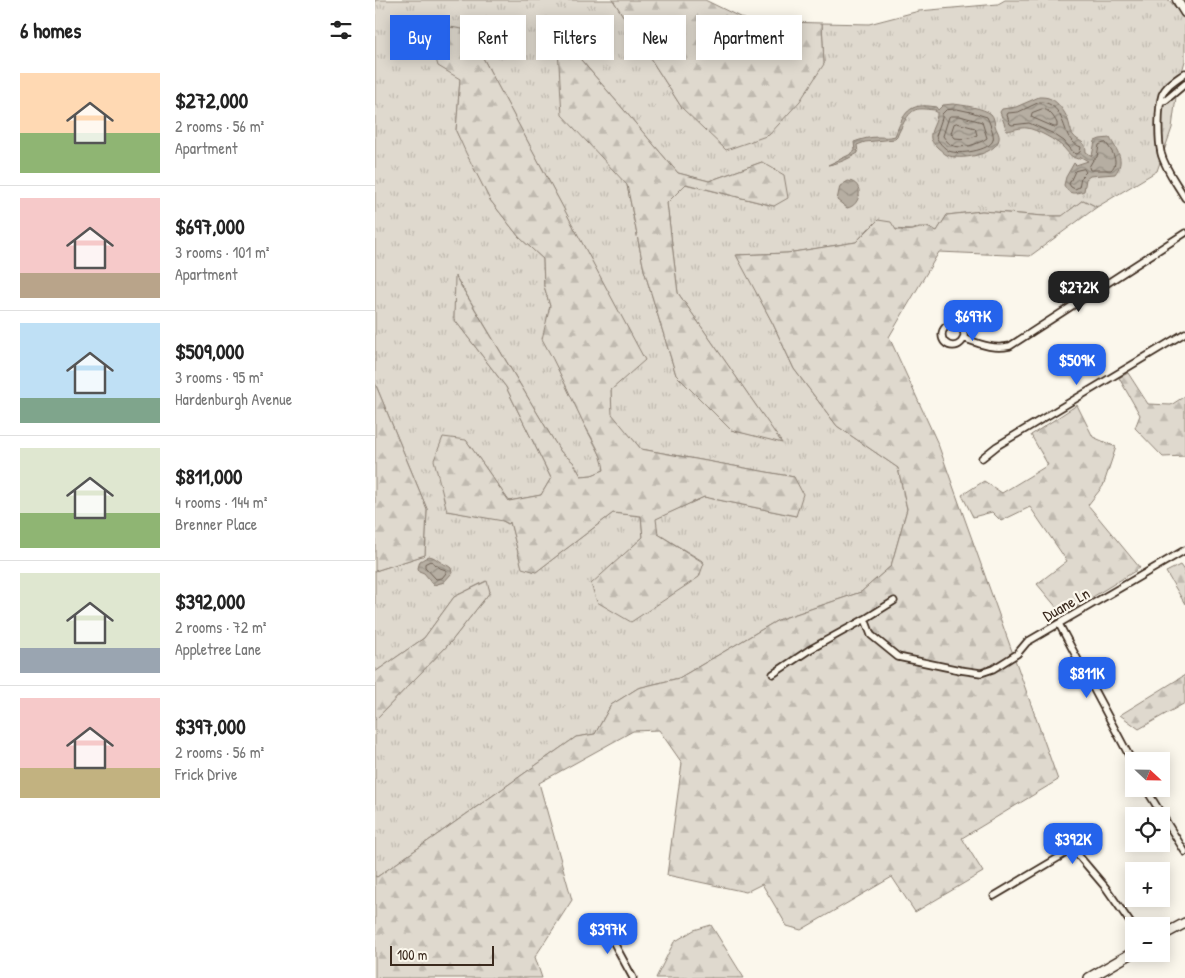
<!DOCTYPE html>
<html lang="en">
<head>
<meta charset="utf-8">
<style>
	:root { --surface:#fff; --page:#f6f6f6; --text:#222; --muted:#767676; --line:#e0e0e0; --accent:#2563eb }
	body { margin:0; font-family:"Patrick Hand",sans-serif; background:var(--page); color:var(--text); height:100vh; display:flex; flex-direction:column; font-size:19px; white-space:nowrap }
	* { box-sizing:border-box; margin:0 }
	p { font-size:16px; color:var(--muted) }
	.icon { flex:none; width:28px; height:28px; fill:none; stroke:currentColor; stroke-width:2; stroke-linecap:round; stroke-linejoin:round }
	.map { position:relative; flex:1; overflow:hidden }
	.side { display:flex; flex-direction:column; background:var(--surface); width:375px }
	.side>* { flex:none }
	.guide { position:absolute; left:15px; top:15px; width:475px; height:45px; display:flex; gap:10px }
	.needle { width:32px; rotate:112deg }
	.fabs { position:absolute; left:750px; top:752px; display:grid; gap:10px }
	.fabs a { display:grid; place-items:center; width:45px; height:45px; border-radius:0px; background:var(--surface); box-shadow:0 2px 12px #0003; font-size:25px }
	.scale { position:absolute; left:15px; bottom:12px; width:104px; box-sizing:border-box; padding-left:5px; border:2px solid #3b2a1e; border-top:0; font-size:14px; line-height:18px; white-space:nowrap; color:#3b2a1e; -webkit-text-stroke:4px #fbf7ec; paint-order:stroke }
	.price { position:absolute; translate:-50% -42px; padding:0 11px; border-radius:10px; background:var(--accent); color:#fff; font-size:16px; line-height:32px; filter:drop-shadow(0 1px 2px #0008) }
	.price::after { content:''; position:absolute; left:50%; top:30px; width:15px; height:11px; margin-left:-8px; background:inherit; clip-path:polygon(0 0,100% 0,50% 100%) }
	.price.active { background:#222; color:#fff }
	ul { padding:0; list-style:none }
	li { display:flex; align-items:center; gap:15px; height:125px; padding:0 20px }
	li+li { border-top:1px solid var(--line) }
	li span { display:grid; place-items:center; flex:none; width:140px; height:100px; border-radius:0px; color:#555 }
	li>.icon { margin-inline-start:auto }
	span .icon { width:60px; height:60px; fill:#fffc; stroke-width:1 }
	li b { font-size:21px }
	h2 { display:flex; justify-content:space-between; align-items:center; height:60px; padding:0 20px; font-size:21px }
	.tag { padding:0 18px; border-radius:0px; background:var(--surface); box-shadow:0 2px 12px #0003; font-size:18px; line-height:45px }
	.tag.active { background:var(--accent); color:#fff }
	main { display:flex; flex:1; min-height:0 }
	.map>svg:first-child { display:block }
	.grass { fill:url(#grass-tufts); stroke:#8d8276; fill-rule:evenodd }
	.forest { fill:url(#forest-firs); stroke:#8d8276 }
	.water { fill:url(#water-waves); stroke:#85796d }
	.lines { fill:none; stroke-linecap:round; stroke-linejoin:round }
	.shore { stroke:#6c5f53; stroke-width:1 }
	.street-casing { stroke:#3b2a1e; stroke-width:9 }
	.secondary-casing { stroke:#3b2a1e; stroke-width:11 }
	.primary-casing { stroke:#3b2a1e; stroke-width:12 }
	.street { stroke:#fbf7ec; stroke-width:5.5 }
	.secondary { stroke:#fbf7ec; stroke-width:8 }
	.primary { stroke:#fbf7ec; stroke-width:9 }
	.labels { text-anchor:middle; stroke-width:4.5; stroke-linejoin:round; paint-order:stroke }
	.street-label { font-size:16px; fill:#3b2a1e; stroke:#fbf7ec }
</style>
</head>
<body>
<main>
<section class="side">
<h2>6 homes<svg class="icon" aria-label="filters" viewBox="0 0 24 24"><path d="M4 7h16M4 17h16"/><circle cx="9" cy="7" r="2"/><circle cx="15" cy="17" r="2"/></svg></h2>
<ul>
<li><span style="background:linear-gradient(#ffd9b3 60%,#8fb573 0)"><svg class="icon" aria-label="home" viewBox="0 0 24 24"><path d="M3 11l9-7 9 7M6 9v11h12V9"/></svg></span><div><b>$272,000</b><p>2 rooms · 56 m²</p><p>Apartment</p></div></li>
<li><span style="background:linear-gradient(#f6c9c9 75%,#b9a48a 0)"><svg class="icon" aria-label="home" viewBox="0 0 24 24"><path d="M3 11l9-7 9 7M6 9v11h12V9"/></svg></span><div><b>$697,000</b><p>3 rooms · 101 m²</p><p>Apartment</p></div></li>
<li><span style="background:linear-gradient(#bfe0f5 75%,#7fa58c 0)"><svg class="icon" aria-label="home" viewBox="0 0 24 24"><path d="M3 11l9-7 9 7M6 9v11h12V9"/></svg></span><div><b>$509,000</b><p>3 rooms · 95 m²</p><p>Hardenburgh Avenue</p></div></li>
<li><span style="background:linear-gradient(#dfe7d0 65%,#8fb573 0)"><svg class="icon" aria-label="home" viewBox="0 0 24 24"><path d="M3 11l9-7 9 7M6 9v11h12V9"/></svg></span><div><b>$811,000</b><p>4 rooms · 144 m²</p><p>Brenner Place</p></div></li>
<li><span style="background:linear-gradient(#dfe7d0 75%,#9aa5b1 0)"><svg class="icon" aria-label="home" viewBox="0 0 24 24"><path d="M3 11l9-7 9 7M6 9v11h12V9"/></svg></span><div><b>$392,000</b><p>2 rooms · 72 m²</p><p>Appletree Lane</p></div></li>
<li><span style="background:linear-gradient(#f6c9c9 70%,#c2b280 0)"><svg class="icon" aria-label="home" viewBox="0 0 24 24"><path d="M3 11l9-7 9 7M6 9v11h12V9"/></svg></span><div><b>$397,000</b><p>2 rooms · 56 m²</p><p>Frick Drive</p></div></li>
</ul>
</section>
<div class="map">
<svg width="810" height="978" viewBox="0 0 810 978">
	<defs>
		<pattern id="grass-tufts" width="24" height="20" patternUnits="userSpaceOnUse" patternTransform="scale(1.25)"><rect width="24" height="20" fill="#dfd9ce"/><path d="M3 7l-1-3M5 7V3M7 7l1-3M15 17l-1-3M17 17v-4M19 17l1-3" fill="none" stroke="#c0bab0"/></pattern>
		<pattern id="forest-firs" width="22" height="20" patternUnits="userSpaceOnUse" patternTransform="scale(1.25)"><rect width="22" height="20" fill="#dfd9ce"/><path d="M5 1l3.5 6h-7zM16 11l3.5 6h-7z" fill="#c0bab0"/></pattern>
		<pattern id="water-waves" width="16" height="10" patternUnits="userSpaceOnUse" patternTransform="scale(1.25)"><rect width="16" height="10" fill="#b6aea2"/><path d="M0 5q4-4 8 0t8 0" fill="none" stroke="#958e83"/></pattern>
	</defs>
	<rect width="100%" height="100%" fill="#fbf7ec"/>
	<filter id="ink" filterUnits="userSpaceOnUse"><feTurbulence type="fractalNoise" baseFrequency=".02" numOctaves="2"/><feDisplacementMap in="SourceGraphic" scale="10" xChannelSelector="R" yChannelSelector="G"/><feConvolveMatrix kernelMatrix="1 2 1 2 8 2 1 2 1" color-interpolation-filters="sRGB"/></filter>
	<g filter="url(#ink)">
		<path class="grass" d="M0 0H238L307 108 449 64 447 23 494 24 544 11 623 4 630 0H794L810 19V61L802 89 797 128 782 171 722 207 708 200 688 216H669L607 211 572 215 562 231 552 227H544L537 230 494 228 481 242 412 253 362 255 398 324 419 369 462 426 523 468 532 509 516 566 486 592 403 620 304 678 263 688 236 705 220 734 201 737 2 877 0 876V720L75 643 115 592 111 581 79 597 49 638 0 672V571L50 555 52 509 0 383ZM93 30 269 359 236 390V414L266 449 419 477 421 516 329 497 280 519 283 534 329 562 217 584 268 537 266 516 238 513 161 572 147 567 135 522 133 524 126 520 72 511 91 440 134 501 166 495 176 478 131 387 79 319 81 277 179 441 186 452 198 462 206 476 217 475 229 470 228 460 211 428 178 358 168 339 175 306 169 286 168 259 144 237 115 200 81 131 85 79ZM183 33 303 173 334 181 387 162 399 206 310 184 292 203 303 293 406 442 356 430 301 375 269 270 252 185Z"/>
		<path class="forest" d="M238 0H330L373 21 447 23 449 64 425 101 394 135 351 150 307 108Z
			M51 23 93 30 270 360 236 390 237 414 266 449 419 477 428 494 421 516 329 497 281 519 283 534 329 563 324 577 256 622 222 602 216 584 268 537 266 516 238 513 161 572 147 568 135 522 134 524 128 521 72 511 59 460 68 437 91 440 134 501 166 495 176 478 131 387 79 319 80 276 179 441 186 452 198 462 206 476 217 475 229 470C227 452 215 436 207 420 194 393 182 365 167 339L175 306 169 286 168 259 144 237 115 200 91 153 81 131 85 79 63 66Z
			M182 32 303 173 334 181 387 162 409 175 413 198 399 206 311 184 292 203 303 293 407 443 356 430 301 375 269 270 252 185 187 115Z
			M708 200 722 207 655 256 564 252 514 337 563 444 683 780 587 838 608 872 540 912 517 877 426 930 412 926 387 884 371 892 292 875 307 763 284 730 258 731 164 783 197 900 160 957 167 978H0V876L2 877 201 737 220 734 236 705 263 688 304 678 403 620 486 592 516 566 532 509 523 468 462 426 419 369 398 324 361 255 412 253 481 242 503 220 516 222 521 230C527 230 533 231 538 230 549 227 551 226 562 231L572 215 607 211 669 216H687Z
			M753 373 773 404 796 405 810 396V456L788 457 760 428 765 415 744 378Z
			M0 383 52 509 50 555 0 571Z
			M702 405 718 437 741 447 728 486 713 505 765 568 688 615 662 584 692 561 655 507 626 521 617 512 598 517 587 495 609 481 627 493 673 465 656 435Z
			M805 565 810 572V604L791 572Z
			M112 581 115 592 75 643 0 720V672L49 638 79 597Z
			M810 675V703L764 729 745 715Z
			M336 925 369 978H281L299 942 319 930Z"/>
		<path class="water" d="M664 97C668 97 672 97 676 99 683 102 690 112 693 120 695 125 695 131 698 135 704 143 711 140 711 152L717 156 720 141 725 139 735 138C742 151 751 160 740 174L715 176 711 179 709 191C700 194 693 195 689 185L691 177 699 163 701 165 713 161 706 157 703 159C695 157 693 152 688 147 682 141 661 129 652 128 646 127 638 130 632 131L625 112 627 109 641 107Z
			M578 104C587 105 609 108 616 114 619 117 619 121 620 125 621 130 625 134 624 139 621 155 584 161 572 155 569 154 566 150 563 148 560 145 557 142 556 139 554 130 563 122 562 112H560L561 110C544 109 539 105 529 122 527 127 524 131 522 137L520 139 490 142 482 145 483 153C473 159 465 163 453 165L474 155 480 151 479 142C487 139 495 137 503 137 509 137 514 138 520 136 529 113 533 102 561 107L563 110 568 105Z
			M473 181C490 182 486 206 472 208L462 200 465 186Z
			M54 556C60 557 62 560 67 563 70 565 73 565 76 568L77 573 69 582 59 585 49 573 44 571 43 568 45 561Z"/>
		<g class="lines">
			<path class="shore" d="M665 102C683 102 687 120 692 133 694 139 700 145 706 147L705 152 702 154 699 153 689 141 677 133 654 123 637 125 635 124 632 115 633 113 643 112Z
				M582 109 596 112 612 117C614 121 620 136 618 140 615 151 583 155 574 151 569 148 563 142 561 136L567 118V114L571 110Z
				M667 109C674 109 679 117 682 123V127H679L656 117 657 113Z
				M576 116H585L607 122 612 138C604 144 586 150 576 145 573 143 570 139 568 136L574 117Z
				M582 123 600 128 602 135C596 139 588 139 580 138L576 133 579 124Z
				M731 143C737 151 745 162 736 170H715L714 167 718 160 722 157 724 145 726 144Z
				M709 169 711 172 706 177 704 187 700 189 696 187 694 184 700 171Z
				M56 561 65 568 71 570V573L67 578 61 579 50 567V564Z"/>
			<g class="street-casing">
				<path id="street" d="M810 73C802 79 791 85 787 95 783 108 783 139 786 153 790 169 802 184 810 198
					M787 101 791 100 810 84
					M567 335a11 11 0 1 1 22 0a11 11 0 1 1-22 0Z
					M588 338C605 344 618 350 635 346L810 233
					M607 458 622 446 810 333
					M490 619 519 601
					M684 624 759 765
					M398 674 434 650 490 619 496 635 523 657 585 670 606 673 618 669 642 654 652 642 810 550
					M771 789 810 852
					M619 896 698 849 731 888 759 928
					M227 921 258 978"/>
			</g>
			<g class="secondary-casing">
				<path id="secondary" d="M802 0 810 13"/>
			</g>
			<g class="primary-casing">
				<path id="primary" d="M786 936 810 923
					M714 978 759 952"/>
			</g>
			<use href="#street" class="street"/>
			<use href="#secondary" class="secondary"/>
			<use href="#primary" class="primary"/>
		</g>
	</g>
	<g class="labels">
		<g class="street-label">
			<text transform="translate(691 604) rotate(-30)" y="6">Duane Ln</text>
		</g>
	</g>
</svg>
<div class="fabs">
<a><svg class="needle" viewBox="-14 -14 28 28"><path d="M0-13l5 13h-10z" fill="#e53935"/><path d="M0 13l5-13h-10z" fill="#767676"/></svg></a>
<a><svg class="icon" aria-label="locate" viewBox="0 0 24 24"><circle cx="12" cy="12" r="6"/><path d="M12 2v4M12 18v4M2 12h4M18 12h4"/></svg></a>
<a>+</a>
<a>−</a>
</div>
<div class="scale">100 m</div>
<b class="price active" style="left:704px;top:313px">$272K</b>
<b class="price" style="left:598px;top:342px">$697K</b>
<b class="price" style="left:702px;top:386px">$509K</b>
<b class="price" style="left:712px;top:699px">$811K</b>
<b class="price" style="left:698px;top:865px">$392K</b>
<b class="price" style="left:233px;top:955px">$397K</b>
<div class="guide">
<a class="tag active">Buy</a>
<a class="tag">Rent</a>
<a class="tag">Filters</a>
<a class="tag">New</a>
<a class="tag">Apartment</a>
</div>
</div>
</main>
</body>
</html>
